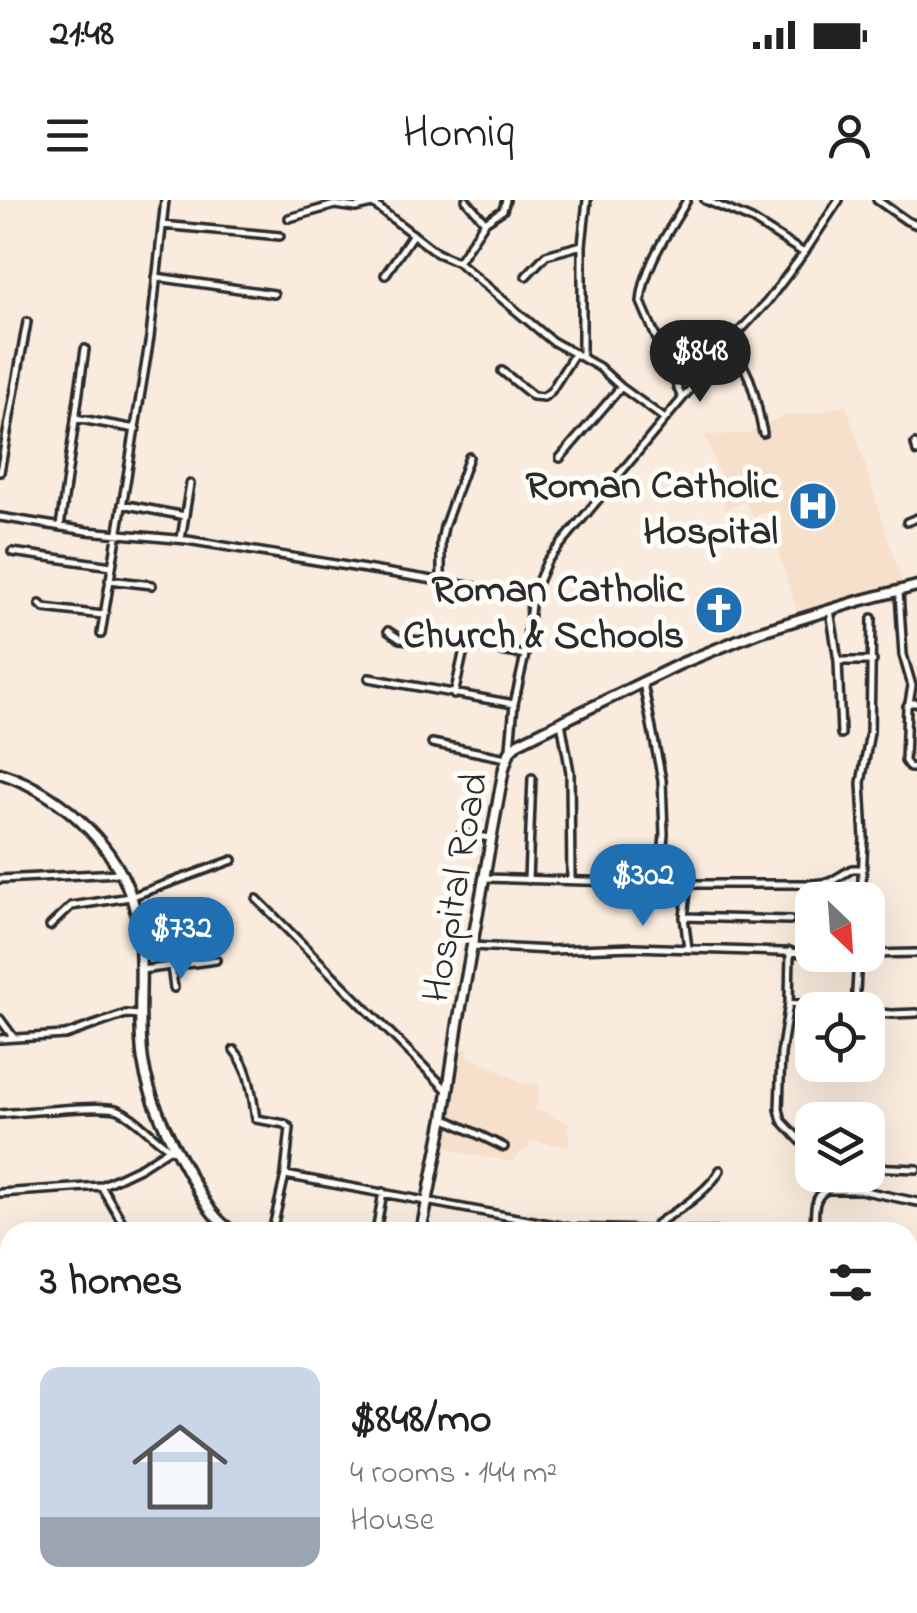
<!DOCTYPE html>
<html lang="en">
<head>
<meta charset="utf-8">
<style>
	:root { --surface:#fff; --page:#f2f2f2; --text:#222; --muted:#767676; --accent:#1f6fb2 }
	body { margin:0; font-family:"Indie Flower",sans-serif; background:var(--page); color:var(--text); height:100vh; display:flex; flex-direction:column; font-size:38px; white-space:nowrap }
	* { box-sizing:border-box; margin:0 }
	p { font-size:32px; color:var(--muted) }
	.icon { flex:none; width:55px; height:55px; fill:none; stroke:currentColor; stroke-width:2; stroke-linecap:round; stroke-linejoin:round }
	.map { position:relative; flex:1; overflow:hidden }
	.panel { position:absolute; left:0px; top:1022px; width:918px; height:392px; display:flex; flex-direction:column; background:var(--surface); border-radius:30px 30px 0 0; box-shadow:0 10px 40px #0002 }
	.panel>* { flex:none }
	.needle { width:65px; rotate:155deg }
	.buttons { position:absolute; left:795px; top:682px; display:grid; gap:20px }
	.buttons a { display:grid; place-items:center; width:90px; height:90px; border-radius:20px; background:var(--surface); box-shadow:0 10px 40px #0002; font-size:50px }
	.price { position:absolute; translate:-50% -85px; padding:0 22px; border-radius:35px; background:var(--accent); color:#fff; font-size:32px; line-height:65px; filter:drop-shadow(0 2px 5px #0008) }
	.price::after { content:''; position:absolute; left:50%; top:60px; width:30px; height:22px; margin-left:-15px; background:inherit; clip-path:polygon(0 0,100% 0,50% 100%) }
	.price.current { background:#222; color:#fff }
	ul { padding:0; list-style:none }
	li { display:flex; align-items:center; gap:30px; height:250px; padding:0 40px }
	li span { display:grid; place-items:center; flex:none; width:280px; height:200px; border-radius:20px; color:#555 }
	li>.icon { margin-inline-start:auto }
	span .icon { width:120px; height:120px; fill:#fffc; stroke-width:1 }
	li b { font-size:42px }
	h2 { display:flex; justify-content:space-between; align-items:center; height:120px; padding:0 40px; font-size:42px }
	.status { display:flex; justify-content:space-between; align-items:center; height:70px; padding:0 50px; background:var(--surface); direction:ltr }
	.status svg { height:28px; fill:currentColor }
	header { display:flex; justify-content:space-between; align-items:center; height:130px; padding:0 40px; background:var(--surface); font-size:45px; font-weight:600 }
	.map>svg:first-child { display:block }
	.built { fill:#f6dfcb }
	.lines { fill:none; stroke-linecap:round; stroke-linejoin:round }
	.street-casing { stroke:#2b2b2b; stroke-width:12 }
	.secondary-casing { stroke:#2b2b2b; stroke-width:15 }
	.street { stroke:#fdfcf7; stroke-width:5 }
	.secondary { stroke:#fdfcf7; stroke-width:8 }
	.labels { text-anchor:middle; stroke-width:10; stroke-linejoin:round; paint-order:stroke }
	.poi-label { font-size:40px; font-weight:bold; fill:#2b2b2b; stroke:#fdfcf7; text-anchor:end }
	.street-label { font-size:40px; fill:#2b2b2b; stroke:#fdfcf7 }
</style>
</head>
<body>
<div class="status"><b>21:48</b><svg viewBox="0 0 49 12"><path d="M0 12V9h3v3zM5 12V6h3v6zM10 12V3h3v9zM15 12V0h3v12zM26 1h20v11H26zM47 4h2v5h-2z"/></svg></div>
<header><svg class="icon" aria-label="menu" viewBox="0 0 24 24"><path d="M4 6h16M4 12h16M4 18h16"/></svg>Homiq<svg class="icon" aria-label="person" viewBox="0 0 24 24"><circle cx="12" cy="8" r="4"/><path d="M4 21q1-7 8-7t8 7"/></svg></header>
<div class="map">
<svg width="917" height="1413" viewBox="0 0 917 1413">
	<rect width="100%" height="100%" fill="#f9ebdd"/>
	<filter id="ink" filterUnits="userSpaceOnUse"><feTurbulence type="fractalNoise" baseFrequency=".01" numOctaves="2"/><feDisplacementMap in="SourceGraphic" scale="20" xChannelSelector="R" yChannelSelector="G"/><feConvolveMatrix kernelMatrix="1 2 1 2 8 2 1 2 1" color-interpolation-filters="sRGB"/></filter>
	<g filter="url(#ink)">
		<path class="built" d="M846 204 903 386 798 414 766 311 754 317 745 301 724 310 721 279 705 235 749 234 761 226 788 215 814 214Z
			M458 845 468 850 469 857 493 867 521 883 539 885 536 909 568 923 569 947 532 941 525 951 518 953 514 962 464 953 441 945Z"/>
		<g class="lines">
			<g class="street-casing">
				<path id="street" d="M466 0 485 22
					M705 0 752 20 804 53
					M877 0 907 21 917 25
					M289 18 335 5 356 8 372 4 376 6 437 53 458 62 552 141 599 167 621 187 665 219
					M162 25 280 36
					M458 62 485 22 503 10 506 0
					M385 75 413 34
					M526 76 546 55 582 45
					M156 77 274 94
					M727 145C753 170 755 198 763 233
					M582 156V45L587 0
					M502 171 533 196 544 197 551 191 575 153
					M682 198 641 102C644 64 669 32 687 0
					M75 218 136 229
					M915 244 917 252
					M560 258 621 187
					M0 272 27 122
					M122 304 185 316
					M0 317 87 331 187 340 532 396 525 455 514 504 510 548
					M907 322 917 318
					M60 327 85 149
					M181 339 190 284
					M12 352 112 366
					M109 380 152 385
					M441 383V342L444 327 469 257
					M899 392 903 455 912 486 909 503
					M532 396 547 361 727 145 767 102 804 53 839 0
					M40 404 44 408 103 415
					M830 410 838 461 841 534
					M388 431 400 439 465 445 525 455
					M101 434 150 137 165 0
					M838 461H873
					M369 478 514 504
					M643 483 662 580 664 634 660 683
					M454 495 465 445
					M917 503H909L907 506 905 561 910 568H917
					M561 522 570 572 571 680
					M432 543 506 558
					M461 634 491 638
					M484 678 688 684H813L830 682 852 669H862
					M0 679 119 673
					M528 680 532 578
					M688 684 684 717 688 748
					M257 699 448 891
					M861 700 864 638 861 583 870 532 872 418
					M684 717 790 720
					M50 726 71 706 130 697 233 660
					M472 746 550 750 633 747 812 753
					M790 751 789 803 781 854 779 909 782 921 812 953
					M868 754 917 753
					M171 766 174 788
					M141 770 216 760
					M789 803 849 810
					M855 810 858 755
					M868 812 892 814 917 813
					M0 819 14 838
					M0 839 65 835 126 814 139 815
					M234 850C250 868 252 895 256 919L285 924 290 928 285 974
					M0 914C21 913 104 903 119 910 141 920 155 942 176 952
					M444 918 504 947
					M868 967 917 969
					M101 986 128 1032
					M827 990 828 975
					M0 993 101 986 141 967 169 949
					M653 1029C658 1021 663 1020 672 1014 687 1005 712 986 720 970
					M272 1032 285 975 571 1028 723 1032
					M376 1032 383 992
					M815 1032C815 1017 811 997 827 990H860L917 1002
					M0 1122 10 1136
					M0 1219 10 1212
					M0 1300 10 1292
					M908 1311 917 1314
					M417 1413 421 1405
					M703 1413 704 1405"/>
			</g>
			<g class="secondary-casing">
				<path id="secondary" d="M0 573C66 595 127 653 138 724 145 769 136 816 143 861 149 900 170 940 189 974 200 994 214 1023 235 1032
					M421 1032 444 918 458 823 504 568 510 551 518 543 680 464 758 432 859 401 917 386
					M908 1114H917
					M17 1413 24 1405"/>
			</g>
			<use href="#street" class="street"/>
			<use href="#secondary" class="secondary"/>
		</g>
	</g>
	<defs>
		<g id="hospital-disc" transform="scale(2.5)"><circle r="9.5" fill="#1f6fb2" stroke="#fdfcf7"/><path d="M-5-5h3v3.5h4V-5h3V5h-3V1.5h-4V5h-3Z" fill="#fff"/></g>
		<g id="church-disc" transform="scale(2.5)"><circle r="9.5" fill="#1f6fb2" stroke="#fdfcf7"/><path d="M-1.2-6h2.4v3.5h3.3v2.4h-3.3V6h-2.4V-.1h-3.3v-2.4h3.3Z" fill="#fff"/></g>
	</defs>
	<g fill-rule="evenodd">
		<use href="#hospital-disc" x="813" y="306"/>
		<use href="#church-disc" x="719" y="410"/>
	</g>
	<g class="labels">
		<g class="poi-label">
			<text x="778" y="297">Roman Catholic<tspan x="778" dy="46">Hospital</tspan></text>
			<text x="684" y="401">Roman Catholic<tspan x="684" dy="46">Church &amp; Schools</tspan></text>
		</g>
		<g class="street-label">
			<text transform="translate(453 687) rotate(-80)" y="14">Hospital Road</text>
		</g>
	</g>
</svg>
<div class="buttons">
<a><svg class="needle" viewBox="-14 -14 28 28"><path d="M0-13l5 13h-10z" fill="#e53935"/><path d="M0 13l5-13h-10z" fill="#767676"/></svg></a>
<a><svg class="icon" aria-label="locate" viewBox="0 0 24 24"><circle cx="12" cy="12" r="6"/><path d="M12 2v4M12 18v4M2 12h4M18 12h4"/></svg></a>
<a><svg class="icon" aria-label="layers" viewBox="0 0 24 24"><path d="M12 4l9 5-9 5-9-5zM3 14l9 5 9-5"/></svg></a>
</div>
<b class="price current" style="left:700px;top:205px">$848</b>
<b class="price" style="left:643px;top:729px">$302</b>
<b class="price" style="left:181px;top:782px">$732</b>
<section class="panel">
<h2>3 homes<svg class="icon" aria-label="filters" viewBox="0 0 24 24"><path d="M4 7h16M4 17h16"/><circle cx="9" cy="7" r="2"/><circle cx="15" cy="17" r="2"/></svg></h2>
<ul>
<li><span style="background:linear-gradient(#c9d6e8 75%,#9aa5b1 0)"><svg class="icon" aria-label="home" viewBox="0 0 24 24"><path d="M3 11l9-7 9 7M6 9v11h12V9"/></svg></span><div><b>$848/mo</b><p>4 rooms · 144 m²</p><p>House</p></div></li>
</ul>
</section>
</div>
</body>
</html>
